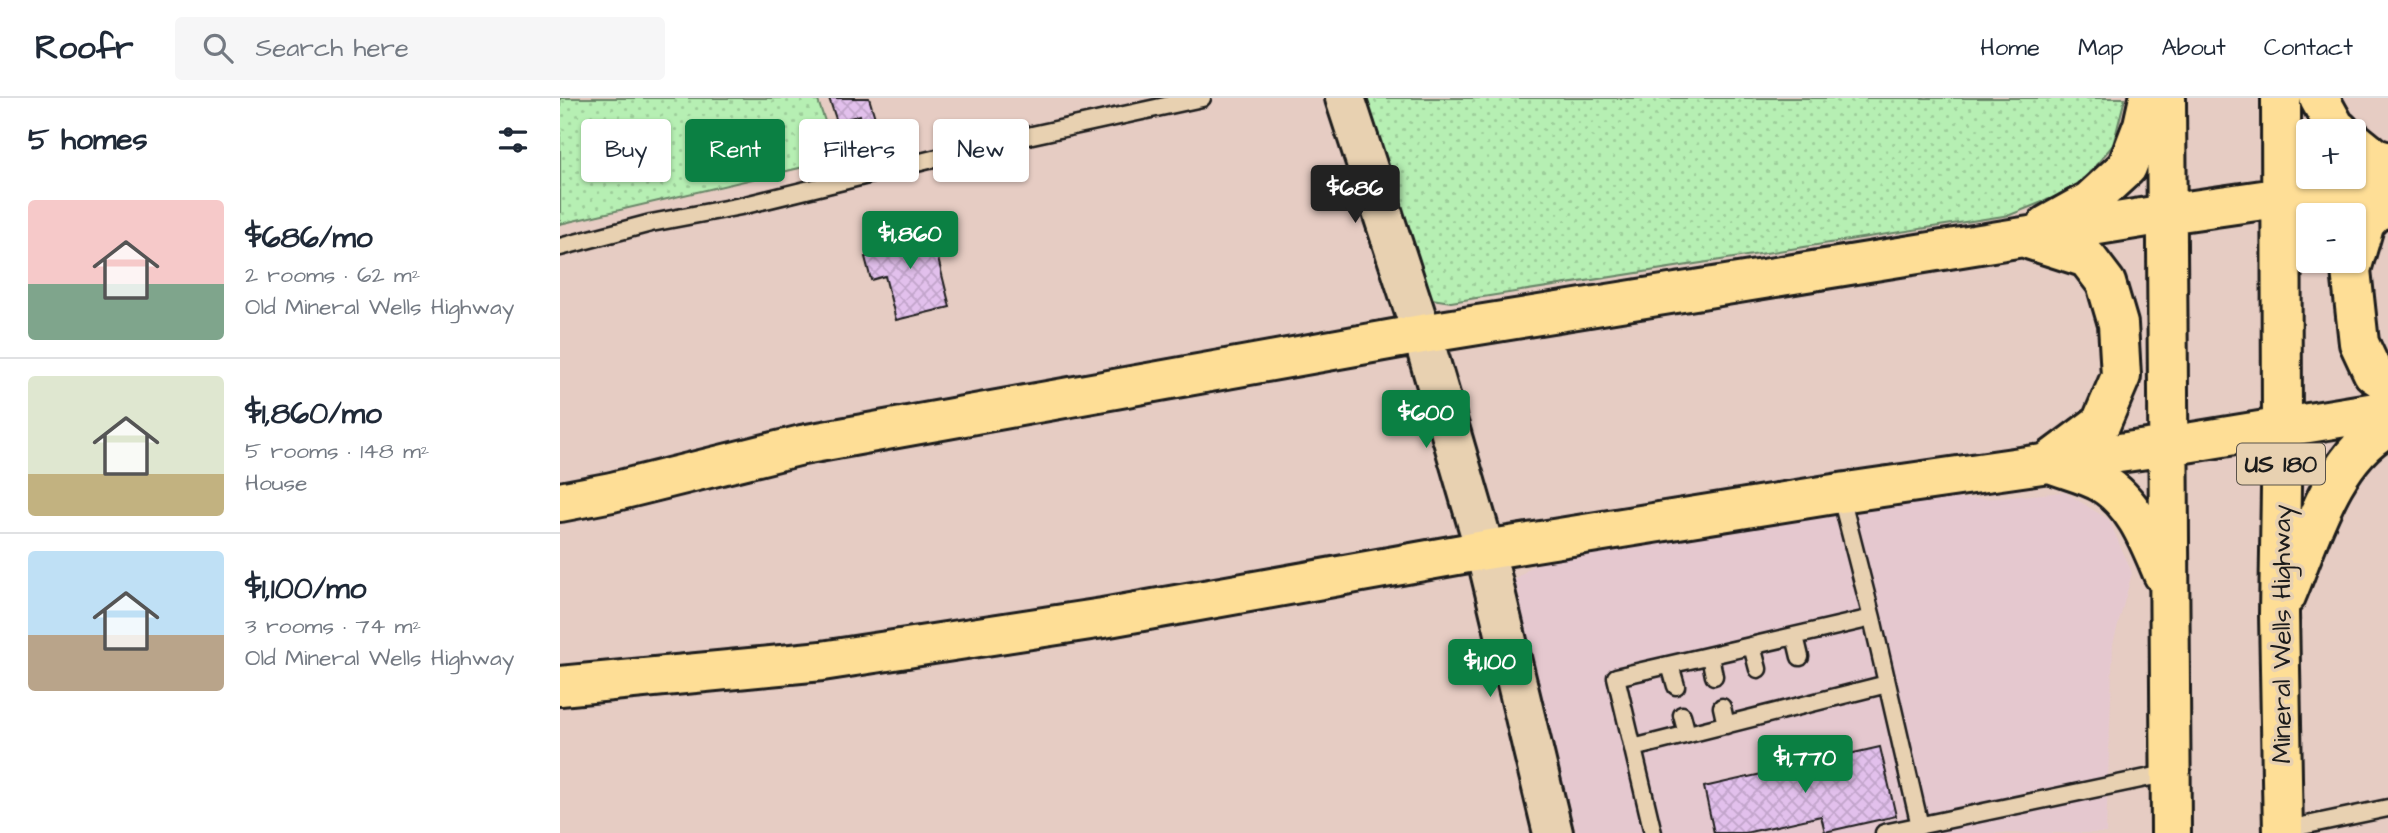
<!DOCTYPE html>
<html lang="en">
<head>
<meta charset="utf-8">
<style>
	:root { --surface:#fff; --page:#f6f6f7; --text:#1f2937; --muted:#747a83; --line:#e0e1e3; --accent:#0b8043 }
	body { margin:0; font-family:"Architects Daughter",sans-serif; background:var(--page); color:var(--text); height:100vh; display:flex; flex-direction:column; font-size:26px; white-space:nowrap }
	* { box-sizing:border-box; margin:0 }
	p { font-size:23px; color:var(--muted) }
	.icon { flex:none; width:38px; height:38px; fill:none; stroke:currentColor; stroke-width:2; stroke-linecap:round; stroke-linejoin:round }
	.map { position:relative; flex:1; overflow:hidden }
	.panel { display:flex; flex-direction:column; background:var(--surface); width:560px }
	.panel>* { flex:none }
	.guide { position:absolute; left:21px; top:21px; width:665px; height:63px; display:flex; gap:14px }
	.fabs { position:absolute; left:1736px; top:21px; display:grid; gap:14px }
	.fabs a { display:grid; place-items:center; width:70px; height:70px; border-radius:7px; background:var(--surface); box-shadow:0 2px 5px #0004; font-size:35px }
	.price { position:absolute; translate:-50% -60px; padding:0 16px; border-radius:7px; background:var(--accent); color:#fff; font-size:23px; line-height:46px; filter:drop-shadow(0 2px 4px #0008) }
	.price::after { content:''; position:absolute; left:50%; top:42px; width:21px; height:16px; margin-left:-10px; background:inherit; clip-path:polygon(0 0,100% 0,50% 100%) }
	.price.selected { background:#222; color:#fff }
	ul { padding:0; list-style:none }
	li { display:flex; align-items:center; gap:21px; height:175px; padding:0 28px }
	li+li { border-top:2px solid var(--line) }
	li span { display:grid; place-items:center; flex:none; width:196px; height:140px; border-radius:7px; color:#555 }
	li>.icon { margin-inline-start:auto }
	span .icon { width:84px; height:84px; fill:#fffc; stroke-width:1 }
	li b { font-size:30px }
	h2 { display:flex; justify-content:space-between; align-items:center; height:84px; padding:0 28px; font-size:30px }
	.tag { padding:0 24px; border-radius:7px; background:var(--surface); box-shadow:0 2px 5px #0004; font-size:24px; line-height:63px }
	.tag.selected { background:var(--accent); color:#fff }
	header { display:flex; align-items:center; gap:42px; box-sizing:border-box; height:98px; padding:0 35px; background:var(--surface); border-bottom:2px solid var(--line) }
	header strong { font-size:33px }
	nav { display:flex; gap:38px; margin-inline-start:auto; font-size:24px }
	.search { width:490px; height:63px; background:var(--page); display:flex; align-items:center; gap:18px; box-sizing:border-box; padding:0 24px; border-radius:7px; color:var(--muted); font-size:26px }
	main { display:flex; flex:1; min-height:0 }
	.map>svg:first-child { display:block }
	.built { fill:#e5c8cf }
	.grass { fill:url(#grass-dots); stroke:#698668; stroke-width:2 }
	.building { fill:url(#building-cross-hatch); stroke:#1c1c1c; stroke-width:2 }
	.lines { fill:none; stroke-linecap:round; stroke-linejoin:round }
	.lane-casing { stroke:#1c1c1c; stroke-width:21 }
	.secondary-casing { stroke:#1c1c1c; stroke-width:44 }
	.primary-casing { stroke:#1c1c1c; stroke-width:44 }
	.lane { stroke:#e8d1b1; stroke-width:16 }
	.secondary { stroke:#e8d1b1; stroke-width:38 }
	.primary { stroke:#fede96; stroke-width:38 }
	.labels { text-anchor:middle; stroke-width:7; stroke-linejoin:round; paint-order:stroke }
	.shield { fill:#e8d1b1; stroke:#595249; stroke-width:2 }
	.shield-label { font-size:24px; font-weight:bold; fill:#1c1c1c }
	.street-label { font-size:26px; fill:#1c1c1c; stroke:#e8d1b1 }
</style>
</head>
<body>
<header>
<strong>Roofr</strong>
<div class="search"><svg class="icon" aria-label="search" viewBox="0 0 24 24"><circle cx="10" cy="10" r="6"/><path d="M15 15l6 6"/></svg>Search here</div>
<nav><a>Home</a><a>Map</a><a>About</a><a>Contact</a></nav>
</header>
<main>
<section class="panel">
<h2>5 homes<svg class="icon" aria-label="filters" viewBox="0 0 24 24"><path d="M4 7h16M4 17h16"/><circle cx="9" cy="7" r="2"/><circle cx="15" cy="17" r="2"/></svg></h2>
<ul>
<li><span style="background:linear-gradient(#f6c9c9 60%,#7fa58c 0)"><svg class="icon" aria-label="home" viewBox="0 0 24 24"><path d="M3 11l9-7 9 7M6 9v11h12V9"/></svg></span><div><b>$686/mo</b><p>2 rooms · 62 m²</p><p>Old Mineral Wells Highway</p></div></li>
<li><span style="background:linear-gradient(#dfe7d0 70%,#c2b280 0)"><svg class="icon" aria-label="home" viewBox="0 0 24 24"><path d="M3 11l9-7 9 7M6 9v11h12V9"/></svg></span><div><b>$1,860/mo</b><p>5 rooms · 148 m²</p><p>House</p></div></li>
<li><span style="background:linear-gradient(#bfe0f5 60%,#b9a48a 0)"><svg class="icon" aria-label="home" viewBox="0 0 24 24"><path d="M3 11l9-7 9 7M6 9v11h12V9"/></svg></span><div><b>$1,100/mo</b><p>3 rooms · 74 m²</p><p>Old Mineral Wells Highway</p></div></li>
</ul>
</section>
<div class="map">
<svg width="1828" height="735" viewBox="0 0 1828 735">
	<defs>
		<pattern id="grass-dots" width="8" height="8" patternUnits="userSpaceOnUse" patternTransform="scale(1.75)"><rect width="8" height="8" fill="#b6efb3"/><path d="M2 2h.1M6 6h.1" fill="none" stroke="#9ccc99" stroke-width="1.8" stroke-linecap="round"/></pattern>
		<pattern id="building-cross-hatch" width="8" height="8" patternUnits="userSpaceOnUse" patternTransform="scale(1.75)"><rect width="8" height="8" fill="#e2c0ec"/><path d="M0 0l8 8M0 8l8-8" fill="none" stroke="#c1a4ca"/></pattern>
	</defs>
	<rect width="100%" height="100%" fill="#e6ccc3"/>
	<filter id="ink" filterUnits="userSpaceOnUse"><feTurbulence type="fractalNoise" baseFrequency=".0143" numOctaves="2"/><feDisplacementMap in="SourceGraphic" scale="14" xChannelSelector="R" yChannelSelector="G"/><feConvolveMatrix kernelMatrix="1 2 1 2 8 2 1 2 1" color-interpolation-filters="sRGB"/></filter>
	<g filter="url(#ink)">
		<path class="built" d="M1505 394 1549 422 1572 475 1553 546 1546 735H1016L952 484 987 456 1359 402 1437 400Z"/>
		<path class="grass" d="M0 0H257L278 61 0 126Z
			M801 0H1565L1553 47 1517 90 1450 117 891 204 872 201 858 186Z"/>
		<path class="building" d="M269 0H309L316 23 302 27 300 17 277 24Z
			M369 124 390 209 336 222 325 178 311 182 305 159 319 155 315 138Z
			M1320 649 1336 718 1265 734 1261 718 1185 735H1154L1144 689Z"/>
		<g class="lines">
			<g class="lane-casing">
				<path id="lane" d="M0 149 91 125 181 108 463 39 642 0
					M1280 395 1312 520
					M1235 538 1240 559
					M1192 548 1198 571
					M1150 558 1154 578
					M1110 567 1116 588
					M1162 609 1166 627
					M1122 617 1127 636
					M1073 650 1327 586
					M1723 732 1828 710
					M1093 735 1056 579 1312 520 1360 728
					M1324 735 1610 675"/>
			</g>
			<g class="secondary-casing">
				<path id="secondary" d="M785 0 862 236 925 452 993 735"/>
			</g>
			<g class="primary-casing">
				<path id="primary" d="M1606 0 1611 735
					M1721 0 1722 329 1719 516 1723 735
					M1759 0 1775 29 1780 33
					M1794 43 1815 60 1828 64
					M1828 101 1805 125 1791 172 1799 245 1813 275 1828 285
					M1487 127 1530 103 1567 69 1583 27 1589 0
					M1471 142 1527 160 1546 185 1558 226 1561 278 1541 325 1490 363
					M1490 365C1507 372 1527 376 1542 385 1575 405 1589 443 1603 476
					M0 404 52 394 242 347 862 236 1606 116 1828 84
					M1726 498C1749 444 1772 357 1828 329
					M0 588 262 563 543 520 925 452 1280 395 1608 348 1828 312"/>
			</g>
			<use href="#lane" class="lane"/>
			<use href="#secondary" class="secondary"/>
			<use href="#primary" class="primary"/>
		</g>
	</g>
	<g class="labels">
		<rect class="shield" x="1677" y="345.5" width="88" height="41" rx="5"/>
		<g class="shield-label">
			<text x="1721" y="374">US 180</text>
		</g>
		<g class="street-label">
			<text transform="translate(1721 536) rotate(-90)" y="9">Mineral Wells Highway</text>
		</g>
	</g>
</svg>
<div class="fabs">
<a>+</a>
<a>−</a>
</div>
<b class="price selected" style="left:795px;top:127px">$686</b>
<b class="price" style="left:350px;top:173px">$1,860</b>
<b class="price" style="left:866px;top:352px">$600</b>
<b class="price" style="left:930px;top:601px">$1,100</b>
<b class="price" style="left:1245px;top:697px">$1,770</b>
<div class="guide">
<a class="tag">Buy</a>
<a class="tag selected">Rent</a>
<a class="tag">Filters</a>
<a class="tag">New</a>
</div>
</div>
</main>
</body>
</html>
